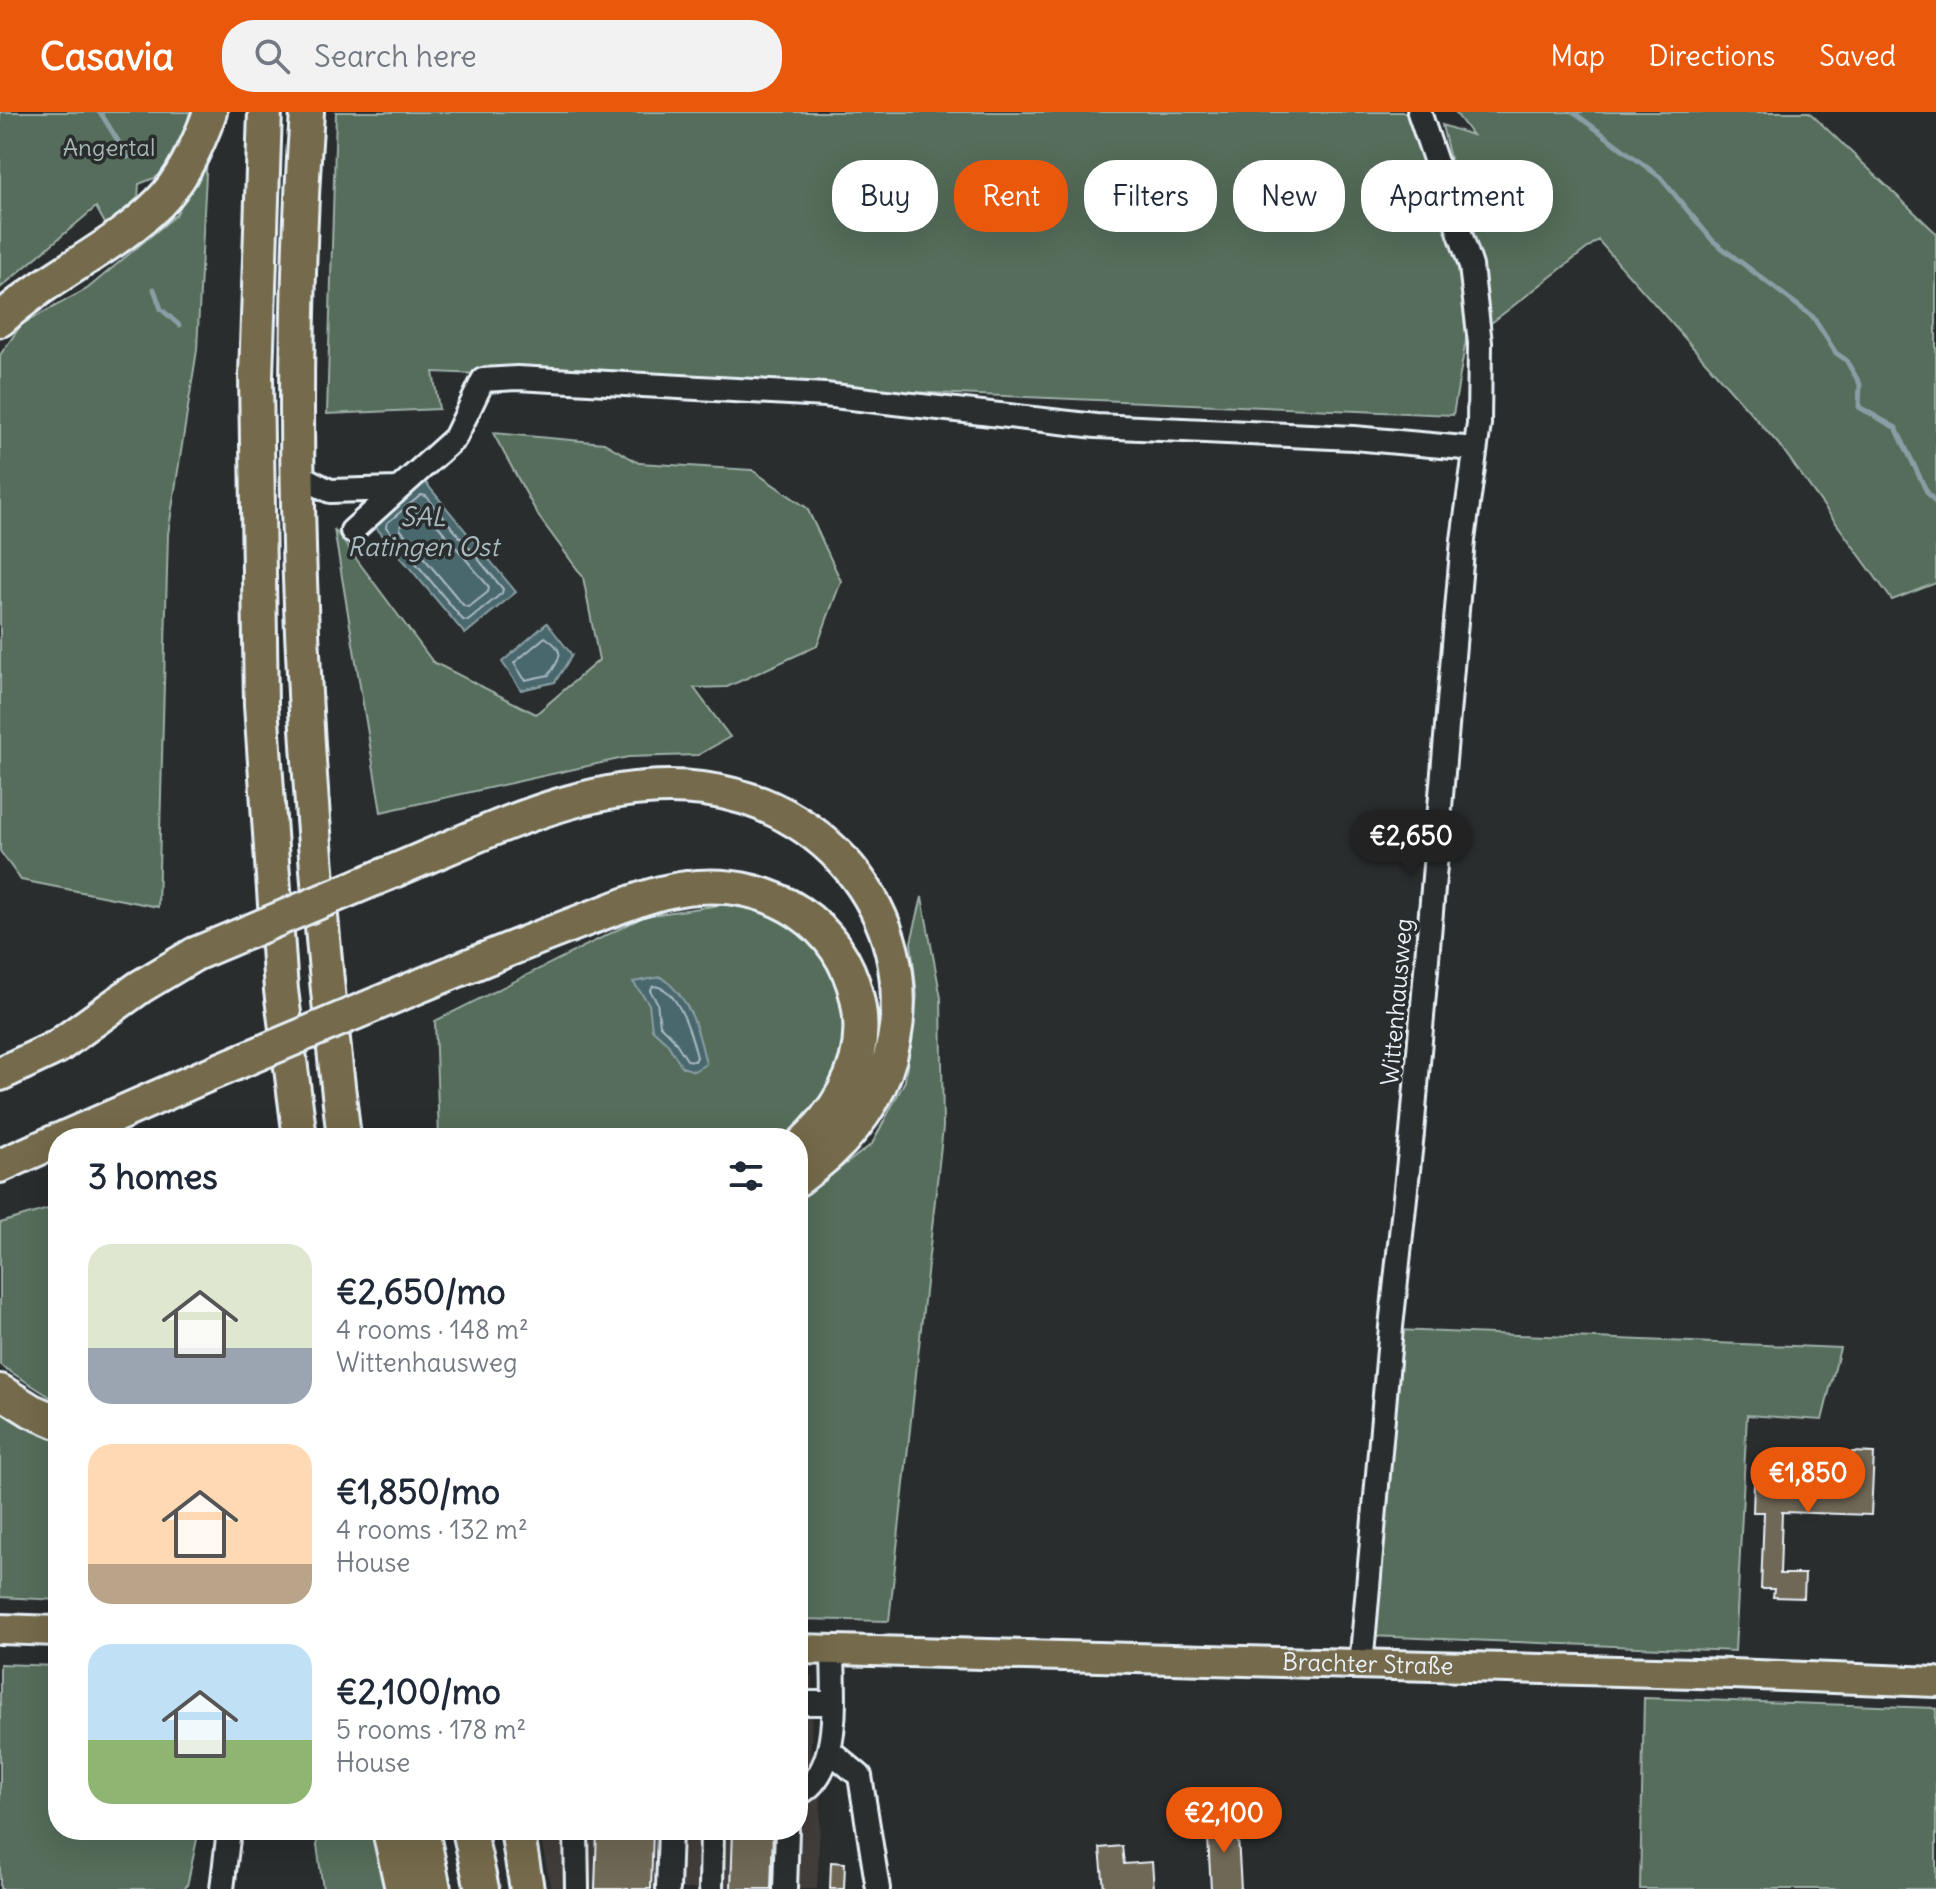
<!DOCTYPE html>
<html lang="en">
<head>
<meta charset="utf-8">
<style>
	:root { --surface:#fff; --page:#f2f2f3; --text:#1f2937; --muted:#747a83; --accent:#ea580c }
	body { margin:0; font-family:Delius,sans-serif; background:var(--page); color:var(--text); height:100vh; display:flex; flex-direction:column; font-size:30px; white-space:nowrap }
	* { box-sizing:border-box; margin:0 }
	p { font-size:26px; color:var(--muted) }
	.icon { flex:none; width:44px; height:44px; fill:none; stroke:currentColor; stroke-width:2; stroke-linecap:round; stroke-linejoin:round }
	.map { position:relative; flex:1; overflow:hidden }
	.sheet { position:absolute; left:48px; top:1016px; width:760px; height:712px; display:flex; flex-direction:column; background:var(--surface); border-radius:32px; box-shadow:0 8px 32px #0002 }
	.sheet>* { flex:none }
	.guide { position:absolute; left:832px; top:48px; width:760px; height:72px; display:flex; gap:16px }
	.price { position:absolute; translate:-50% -68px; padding:0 18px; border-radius:28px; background:var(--accent); color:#fff; font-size:26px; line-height:52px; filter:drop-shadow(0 2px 4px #0008) }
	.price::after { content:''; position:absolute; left:50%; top:48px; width:24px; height:18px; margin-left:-12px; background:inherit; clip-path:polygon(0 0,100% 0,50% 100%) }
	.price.current { background:#222; color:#fff }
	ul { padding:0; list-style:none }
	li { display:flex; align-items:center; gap:24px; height:200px; padding:0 40px }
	li span { display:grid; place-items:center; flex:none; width:224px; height:160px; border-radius:24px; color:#555 }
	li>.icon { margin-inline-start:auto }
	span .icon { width:96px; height:96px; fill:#fffc; stroke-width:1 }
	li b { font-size:34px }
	h2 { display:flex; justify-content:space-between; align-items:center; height:96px; padding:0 40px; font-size:34px }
	.tag { padding:0 28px; border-radius:32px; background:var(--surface); box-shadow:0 8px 32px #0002; font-size:28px; line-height:72px }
	.tag.current { background:var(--accent); color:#fff }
	header { display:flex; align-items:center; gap:48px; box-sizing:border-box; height:112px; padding:0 40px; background:var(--accent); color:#fff }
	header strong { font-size:38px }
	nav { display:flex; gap:44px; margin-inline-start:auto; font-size:28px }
	.search { width:560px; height:72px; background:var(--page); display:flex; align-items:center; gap:20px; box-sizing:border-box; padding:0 28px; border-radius:32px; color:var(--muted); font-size:30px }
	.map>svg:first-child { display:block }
	.built { fill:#3f3e3a }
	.green { fill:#556d5a; stroke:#9eafa9; stroke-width:2 }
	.water { fill:#4a676d; stroke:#899ea5; stroke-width:2 }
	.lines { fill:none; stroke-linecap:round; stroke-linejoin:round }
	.shore { stroke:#a9bac0; stroke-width:2 }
	.stream { stroke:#899ea5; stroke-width:5 }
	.building { fill:#6f6757; stroke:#e8f1f8; stroke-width:2 }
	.minor-casing { stroke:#e8f1f8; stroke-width:28 }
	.major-casing { stroke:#e8f1f8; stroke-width:34 }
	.highway-casing { stroke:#e8f1f8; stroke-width:38 }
	.minor { stroke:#2a2d2e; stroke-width:22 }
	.major { stroke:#746b4b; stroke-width:28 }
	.highway { stroke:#746b4b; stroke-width:32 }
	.highway-bridge-casing { stroke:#e8f1f8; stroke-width:38; stroke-linecap:butt }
	.highway-bridge { stroke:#746b4b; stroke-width:32 }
	.labels { text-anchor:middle; stroke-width:7; stroke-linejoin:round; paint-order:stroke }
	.park-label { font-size:24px; fill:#a6b6b1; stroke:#2a2d2e }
	.street-label { font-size:24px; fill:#e8f1f8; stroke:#2a2d2e }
	.water-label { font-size:26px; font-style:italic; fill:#a9bac0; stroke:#2a2d2e }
</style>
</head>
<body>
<header>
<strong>Casavia</strong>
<div class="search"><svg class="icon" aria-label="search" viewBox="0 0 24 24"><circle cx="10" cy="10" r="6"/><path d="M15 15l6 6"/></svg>Search here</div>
<nav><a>Map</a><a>Directions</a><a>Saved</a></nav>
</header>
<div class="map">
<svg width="1936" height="1777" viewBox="0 0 1936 1777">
	<rect width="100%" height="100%" fill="#2a2d2e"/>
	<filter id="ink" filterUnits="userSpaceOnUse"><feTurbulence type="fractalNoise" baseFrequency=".0125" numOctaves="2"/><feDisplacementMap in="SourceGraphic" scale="16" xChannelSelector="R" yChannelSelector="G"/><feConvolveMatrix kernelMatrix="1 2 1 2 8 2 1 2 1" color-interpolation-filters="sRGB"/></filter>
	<g filter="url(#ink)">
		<path class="built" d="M798 1563 812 1564 811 1651 822 1666 817 1777H551L539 1718H798Z"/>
		<path class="green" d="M0 0H190L182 32 174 37 162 63 139 72 137 101 113 126 96 95 0 176Z
			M336 0H1425L1466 187V228L1453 303 433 260 439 297 327 302Z
			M1455 0H1809L1936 121V471L1892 488 1781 335 1598 128 1486 215 1475 151 1442 13 1472 23Z
			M207 42 197 238 168 422 158 795 21 768 0 739V243L22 212 87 177 176 103Z
			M493 321 604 331 639 351 752 358 807 396 841 469 817 534 727 575 694 576 730 625 698 643 628 645 381 700 334 417 433 550 536 602 599 548 583 465 539 405Z
			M922 785 941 886 943 1015 889 1509 798 1507V1088L872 1032 905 969 917 884 911 830Z
			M727 792 782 802 823 838 840 870 845 912 843 950 818 997 784 1026H439L435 909 645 804Z
			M58 1094V1290L0 1253V1111Z
			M1396 1218 1840 1236 1822 1308 1747 1303 1735 1539 1370 1524Z
			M0 1294 58 1327V1488L0 1485Z
			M0 1552 58 1554V1718H199L187 1774 183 1777H0Z
			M1644 1586 1936 1596V1777H1640Z
			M315 1718H377L390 1777H323Z"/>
		<path class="water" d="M425 370 516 480 465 522 373 412Z
			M547 511 572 543 555 570 521 578 502 550Z
			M661 865C691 886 698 917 706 952L694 959 682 955 667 931 652 917 649 892 633 870Z"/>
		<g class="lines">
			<path class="shore" d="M421 383 426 384 503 477 502 481 468 509 463 508 386 415 387 411Z
				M420 397 425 398 489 475 488 480 469 495 464 494 400 417 401 412Z
				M545 525C565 538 562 545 549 563L525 568 514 551Z
				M653 874C678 874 692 925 697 945L695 949 687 948 673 926 660 913 657 890 650 879Z"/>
			<path class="stream" d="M100 0 128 45
				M1573 0 1660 65 1713 129 1813 205 1836 241 1846 248 1860 272 1859 295 1896 316 1927 380 1936 391
				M154 177 161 197 179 213"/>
		</g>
		<path class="building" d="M1852 1340 1874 1341 1871 1403 1782 1400 1780 1462H1805L1804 1486 1773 1485 1774 1477H1761L1764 1400H1753L1754 1372 1807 1373 1808 1365 1851 1366Z
			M1237 1708 1241 1777H1211L1207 1710Z
			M597 1718H653L651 1777H595Z
			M733 1718H773L771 1777H731Z
			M1122 1734 1124 1752 1152 1750 1154 1777H1104L1100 1736Z
			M831 1750 845 1751 844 1777H830Z"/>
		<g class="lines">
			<g class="minor-casing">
				<path id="minor" d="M298 363 330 379 398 377
					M352 419 455 326 483 268 517 266 825 283 1096 314 1354 326 1475 337
					M1361 1554 1391 1215 1412 1021 1463 428 1479 312 1480 231 1471 154 1419 0
					M798 1591H833
					M829 1638 860 1664 878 1777
					M798 1682C843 1660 833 1580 833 1538
					M576 1718 577 1777
					M222 1777 229 1718
					M668 1777 670 1718
					M711 1777 712 1718
					M785 1777 787 1718"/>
			</g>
			<g class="major-casing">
				<g id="major">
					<path d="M0 1517 58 1519"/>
					<path id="s1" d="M798 1537 1732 1562 1936 1570"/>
				</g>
			</g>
			<g class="highway-casing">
				<path id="highway" d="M265 0 256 264 261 593 281 878 300 1026
					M307 0C283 339 304 689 344 1026
					M0 208C49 163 112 138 159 91 182 68 199 31 210 0
					M389 761C487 721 593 663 703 677 840 694 933 826 885 961 869 1005 835 1040 798 1067
					M400 882C462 856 524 831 587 807 623 794 659 777 698 775 772 770 840 810 857 886 871 946 841 997 798 1036
					M0 962 57 935 140 875 195 842
					M64 1026 205 964
					M0 1054 58 1028
					M0 1279 32 1299 58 1310
					M389 1718 402 1777
					M422 1718 434 1777
					M469 1718 482 1777
					M517 1718 527 1777"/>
			</g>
			<use href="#minor" class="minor"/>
			<use href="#major" class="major"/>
			<use href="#highway" class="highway"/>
			<g class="highway-bridge-casing">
				<path id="highway-bridge" d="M195 842 389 761
					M205 964 400 882"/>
			</g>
			<use href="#highway-bridge" class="highway-bridge"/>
		</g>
	</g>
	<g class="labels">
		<g class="park-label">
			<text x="109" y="44">Angertal</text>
		</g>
		<g class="street-label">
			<text transform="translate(1397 890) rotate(-85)" y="8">Wittenhausweg</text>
			<text dy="8" stroke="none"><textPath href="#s1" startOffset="570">Brachter Straße</textPath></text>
		</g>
		<g class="water-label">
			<text x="423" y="414">SAL<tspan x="423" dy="30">Ratingen Ost</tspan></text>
		</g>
	</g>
</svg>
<b class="price current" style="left:1411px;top:766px">€2,650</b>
<b class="price" style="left:1808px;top:1403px">€1,850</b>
<b class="price" style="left:1224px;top:1743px">€2,100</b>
<div class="guide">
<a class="tag">Buy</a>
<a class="tag current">Rent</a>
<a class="tag">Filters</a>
<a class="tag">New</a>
<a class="tag">Apartment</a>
</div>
<section class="sheet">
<h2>3 homes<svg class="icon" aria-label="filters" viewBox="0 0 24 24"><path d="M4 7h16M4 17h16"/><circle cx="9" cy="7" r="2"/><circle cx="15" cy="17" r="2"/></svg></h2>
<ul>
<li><span style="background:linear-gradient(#dfe7d0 65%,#9aa5b1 0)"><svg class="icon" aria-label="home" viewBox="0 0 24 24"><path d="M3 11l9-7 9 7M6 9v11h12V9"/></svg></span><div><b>€2,650/mo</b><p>4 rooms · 148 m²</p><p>Wittenhausweg</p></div></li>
<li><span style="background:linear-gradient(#ffd9b3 75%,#b9a48a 0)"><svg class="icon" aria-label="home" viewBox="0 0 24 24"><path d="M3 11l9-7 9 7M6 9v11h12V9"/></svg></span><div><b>€1,850/mo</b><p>4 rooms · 132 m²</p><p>House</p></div></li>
<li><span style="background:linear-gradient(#bfe0f5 60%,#8fb573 0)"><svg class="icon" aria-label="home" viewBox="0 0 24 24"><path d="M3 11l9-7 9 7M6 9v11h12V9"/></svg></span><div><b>€2,100/mo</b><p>5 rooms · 178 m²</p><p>House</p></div></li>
</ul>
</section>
</div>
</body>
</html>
